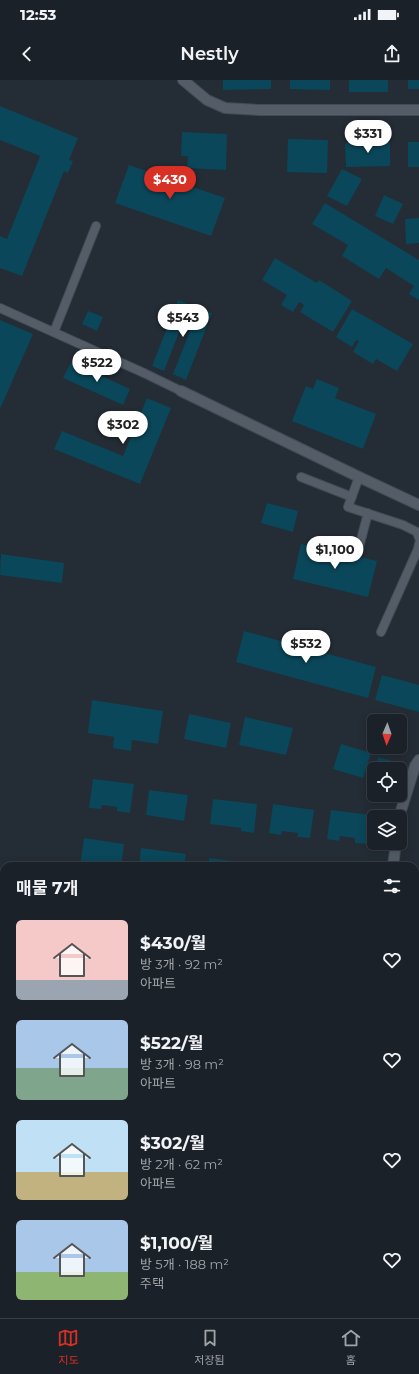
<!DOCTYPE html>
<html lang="ko">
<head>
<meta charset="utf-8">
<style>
	:root { --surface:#1b2128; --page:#282e34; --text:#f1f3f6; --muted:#a0a3a8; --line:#393e45; --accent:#d93025 }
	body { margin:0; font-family:Montserrat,"Noto Sans KR",sans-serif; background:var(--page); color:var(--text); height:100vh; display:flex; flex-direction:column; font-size:15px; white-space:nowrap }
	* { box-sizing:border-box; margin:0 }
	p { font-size:13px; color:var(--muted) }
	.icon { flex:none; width:22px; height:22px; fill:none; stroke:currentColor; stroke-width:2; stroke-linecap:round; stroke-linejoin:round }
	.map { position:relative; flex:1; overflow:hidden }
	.drawer { position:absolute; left:0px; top:782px; width:419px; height:456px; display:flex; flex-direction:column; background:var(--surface); border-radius:12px 12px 0 0; box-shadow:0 2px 10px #0003,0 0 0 1px var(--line) }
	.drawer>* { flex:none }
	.needle { width:26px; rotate:182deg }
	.buttons { position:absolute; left:367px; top:634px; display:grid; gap:8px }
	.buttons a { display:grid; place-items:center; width:40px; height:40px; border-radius:6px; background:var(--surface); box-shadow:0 2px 10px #0003,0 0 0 1px var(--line); font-size:20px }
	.price { position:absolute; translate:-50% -34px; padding:0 9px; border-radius:14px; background:#fff; color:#222; font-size:13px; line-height:26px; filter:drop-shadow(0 1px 2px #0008) }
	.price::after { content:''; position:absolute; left:50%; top:24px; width:12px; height:9px; margin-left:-6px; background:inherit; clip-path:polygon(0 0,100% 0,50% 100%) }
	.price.selected { background:var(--accent); color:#fff }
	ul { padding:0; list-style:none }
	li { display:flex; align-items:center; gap:12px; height:100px; padding:0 16px }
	li span { display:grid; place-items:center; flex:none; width:112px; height:80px; border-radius:6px; color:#555 }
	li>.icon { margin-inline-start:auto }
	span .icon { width:48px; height:48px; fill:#fffc; stroke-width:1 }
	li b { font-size:17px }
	h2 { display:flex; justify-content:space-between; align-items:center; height:48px; padding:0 16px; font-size:17px }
	.status { display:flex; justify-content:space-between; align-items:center; height:28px; padding:0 20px; background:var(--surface); direction:ltr }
	.status svg { height:11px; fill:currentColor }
	header { display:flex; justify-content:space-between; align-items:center; height:52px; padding:0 16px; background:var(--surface); font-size:18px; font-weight:600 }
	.tab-bar { display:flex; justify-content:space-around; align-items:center; height:56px; border-top:1px solid var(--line); background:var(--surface); font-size:11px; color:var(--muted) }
	.tab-bar a { display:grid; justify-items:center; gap:2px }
	.tab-bar .selected { color:var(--accent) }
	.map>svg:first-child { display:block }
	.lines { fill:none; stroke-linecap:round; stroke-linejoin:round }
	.stream { stroke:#034f53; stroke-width:5.5 }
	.building { fill:#0a475a }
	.lane-casing { stroke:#434a52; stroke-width:10 }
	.street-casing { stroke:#434a52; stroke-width:12 }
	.lane { stroke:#545d67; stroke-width:8 }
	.street { stroke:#545d67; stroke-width:10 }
</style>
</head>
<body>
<div class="status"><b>12:53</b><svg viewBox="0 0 49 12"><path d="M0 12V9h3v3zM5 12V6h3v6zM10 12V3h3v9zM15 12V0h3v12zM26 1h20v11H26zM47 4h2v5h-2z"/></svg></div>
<header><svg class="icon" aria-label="back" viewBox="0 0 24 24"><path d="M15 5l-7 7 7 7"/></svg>Nestly<svg class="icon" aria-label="share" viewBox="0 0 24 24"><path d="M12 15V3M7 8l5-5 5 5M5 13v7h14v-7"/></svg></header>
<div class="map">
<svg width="419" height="1238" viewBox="0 0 419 1238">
	<rect width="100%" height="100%" fill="#242c35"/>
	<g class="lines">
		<path class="stream" d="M0 1149 4 1151
			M153 1234 159 1238"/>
	</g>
	<path class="building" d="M223 0H271V9L223 10Z
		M290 0H330V10L290 9Z
		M349 0H388V12H349Z
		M408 0H419V9H408Z
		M0 26 78 58 69 80 73 81 68 93 64 91 22 196 0 188V156L7 159 40 76 0 60Z
		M182 52 227 54 226 90 187 88 188 76H181Z
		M288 59 328 60 327 93 287 92Z
		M390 62V86L346 87 345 63Z
		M408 62H419V87H408Z
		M129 85 225 118 211 156 115 123Z
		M342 89 362 99 347 126 327 116Z
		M384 115 403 124 393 144 375 136Z
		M325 123 419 180V220L409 214 414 206 386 188 379 199 342 176 348 165 312 144Z
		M419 138V163L406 164 405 139Z
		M275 178 317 203 319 200 352 221 333 252 300 232 304 225 299 222 293 232 281 225 287 215 262 200Z
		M178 220 212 233 186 300 173 294 194 241 185 237 164 291 152 286Z
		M352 229 413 264 397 291 376 279 373 284 353 272 359 261 356 260 352 267 336 257Z
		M88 231 103 237 97 251 82 244Z
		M0 240 33 254 0 329Z
		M71 282 130 309 123 325 63 298Z
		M317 299 339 308 335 318 376 334 363 369 292 341 306 306 313 309Z
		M147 318 171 328 140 404 54 369 62 351 123 376Z
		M267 423 298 431 293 452 261 443Z
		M301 464 377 481 368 517 293 499Z
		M1 474 64 483 62 503 0 495Z
		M244 551 376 587 368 618 236 582Z
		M382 595 419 605V632L375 620Z
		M92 620 163 631 158 664 132 660 131 671 113 668 114 657 88 653Z
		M189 634 231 643 226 668 184 659Z
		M245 637 293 648 286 675 239 665Z
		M341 664 371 673 363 698 333 689Z
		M378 677 400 683 398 689H374Z
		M93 699 134 704 130 733 117 731V727L102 725 101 729 89 728Z
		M149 710 188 715 184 741 146 735Z
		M213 719 257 724 254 753 241 751V748L210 744Z
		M273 724 314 730 310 758 297 757 298 753 282 751 281 755 269 753Z
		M331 730 371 735 368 764 355 763V758L340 756 339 761 327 759Z
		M84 758 124 764 121 786 92 785V786H80Z
		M141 768 186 774 184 786H139Z
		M209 778 257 784 256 786H208Z
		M3 792H4V820H0Z
		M418 830 419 831V855H415V843Z
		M415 941 419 942V968H415Z
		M419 1217V1234L415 1232V1223Z
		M341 1234H358L356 1238H350Z"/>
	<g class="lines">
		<g class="lane-casing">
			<path id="lane" d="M0 228 144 293 181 311
				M54 252 96 146
				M301 397 352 417
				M359 397 348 427 403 445 417 452 419 458
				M359 467 368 433
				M381 552 418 469 419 464"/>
		</g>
		<g class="street-casing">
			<path id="street" d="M183 0 207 20 225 28 259 30H419
				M181 311 359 397 419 425
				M399 737 415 686 419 680
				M393 786 396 763
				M415 1158H419
				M233 1238 237 1234"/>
		</g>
		<use href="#lane" class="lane"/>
		<use href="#street" class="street"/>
	</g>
</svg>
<div class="buttons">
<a><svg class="needle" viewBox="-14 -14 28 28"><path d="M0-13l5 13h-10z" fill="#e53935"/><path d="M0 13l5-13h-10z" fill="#a0a3a8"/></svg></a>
<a><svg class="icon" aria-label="locate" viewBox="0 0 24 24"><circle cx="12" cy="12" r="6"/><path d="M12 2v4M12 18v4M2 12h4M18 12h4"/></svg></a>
<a><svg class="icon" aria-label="layers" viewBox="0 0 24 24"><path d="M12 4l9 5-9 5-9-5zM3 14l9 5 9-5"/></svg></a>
</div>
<b class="price" style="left:368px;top:74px">$331</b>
<b class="price selected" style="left:170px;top:120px">$430</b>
<b class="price" style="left:183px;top:258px">$543</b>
<b class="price" style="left:97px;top:303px">$522</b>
<b class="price" style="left:123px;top:365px">$302</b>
<b class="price" style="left:335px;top:490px">$1,100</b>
<b class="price" style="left:306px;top:584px">$532</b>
<section class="drawer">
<h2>매물 7개<svg class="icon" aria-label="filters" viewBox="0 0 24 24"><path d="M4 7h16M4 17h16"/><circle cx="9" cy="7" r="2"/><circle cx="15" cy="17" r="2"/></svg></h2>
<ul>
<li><span style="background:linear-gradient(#f6c9c9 75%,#9aa5b1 0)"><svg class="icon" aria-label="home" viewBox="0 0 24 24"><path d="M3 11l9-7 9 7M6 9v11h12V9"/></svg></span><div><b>$430/월</b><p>방 3개 · 92 m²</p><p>아파트</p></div><svg class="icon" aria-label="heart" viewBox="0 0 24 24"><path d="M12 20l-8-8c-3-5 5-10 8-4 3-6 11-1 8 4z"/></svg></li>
<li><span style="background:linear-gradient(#a9c7e8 60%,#7fa58c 0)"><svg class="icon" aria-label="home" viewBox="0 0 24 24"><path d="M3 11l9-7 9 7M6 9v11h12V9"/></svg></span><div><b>$522/월</b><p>방 3개 · 98 m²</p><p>아파트</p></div><svg class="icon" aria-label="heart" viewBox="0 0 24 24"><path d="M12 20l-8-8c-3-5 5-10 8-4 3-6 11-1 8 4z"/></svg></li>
<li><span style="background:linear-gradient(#bfe0f5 65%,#c2b280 0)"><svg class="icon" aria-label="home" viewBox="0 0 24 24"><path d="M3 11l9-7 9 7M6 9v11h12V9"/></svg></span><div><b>$302/월</b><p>방 2개 · 62 m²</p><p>아파트</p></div><svg class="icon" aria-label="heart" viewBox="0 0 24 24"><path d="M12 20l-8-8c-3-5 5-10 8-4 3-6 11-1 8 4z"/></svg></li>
<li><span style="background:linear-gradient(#a9c7e8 65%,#8fb573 0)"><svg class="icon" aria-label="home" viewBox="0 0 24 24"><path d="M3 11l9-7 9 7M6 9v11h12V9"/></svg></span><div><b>$1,100/월</b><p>방 5개 · 188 m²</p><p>주택</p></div><svg class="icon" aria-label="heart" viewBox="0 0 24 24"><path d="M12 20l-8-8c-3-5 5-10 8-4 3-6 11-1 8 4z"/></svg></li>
</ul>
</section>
</div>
<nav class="tab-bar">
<a class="selected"><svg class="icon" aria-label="map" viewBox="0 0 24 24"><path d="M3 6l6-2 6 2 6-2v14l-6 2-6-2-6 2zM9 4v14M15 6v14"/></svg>지도</a>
<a><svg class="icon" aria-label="saved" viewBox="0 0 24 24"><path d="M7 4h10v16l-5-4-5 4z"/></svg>저장됨</a>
<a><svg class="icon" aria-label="home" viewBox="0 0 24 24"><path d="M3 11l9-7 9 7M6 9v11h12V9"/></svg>홈</a>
</nav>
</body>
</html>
